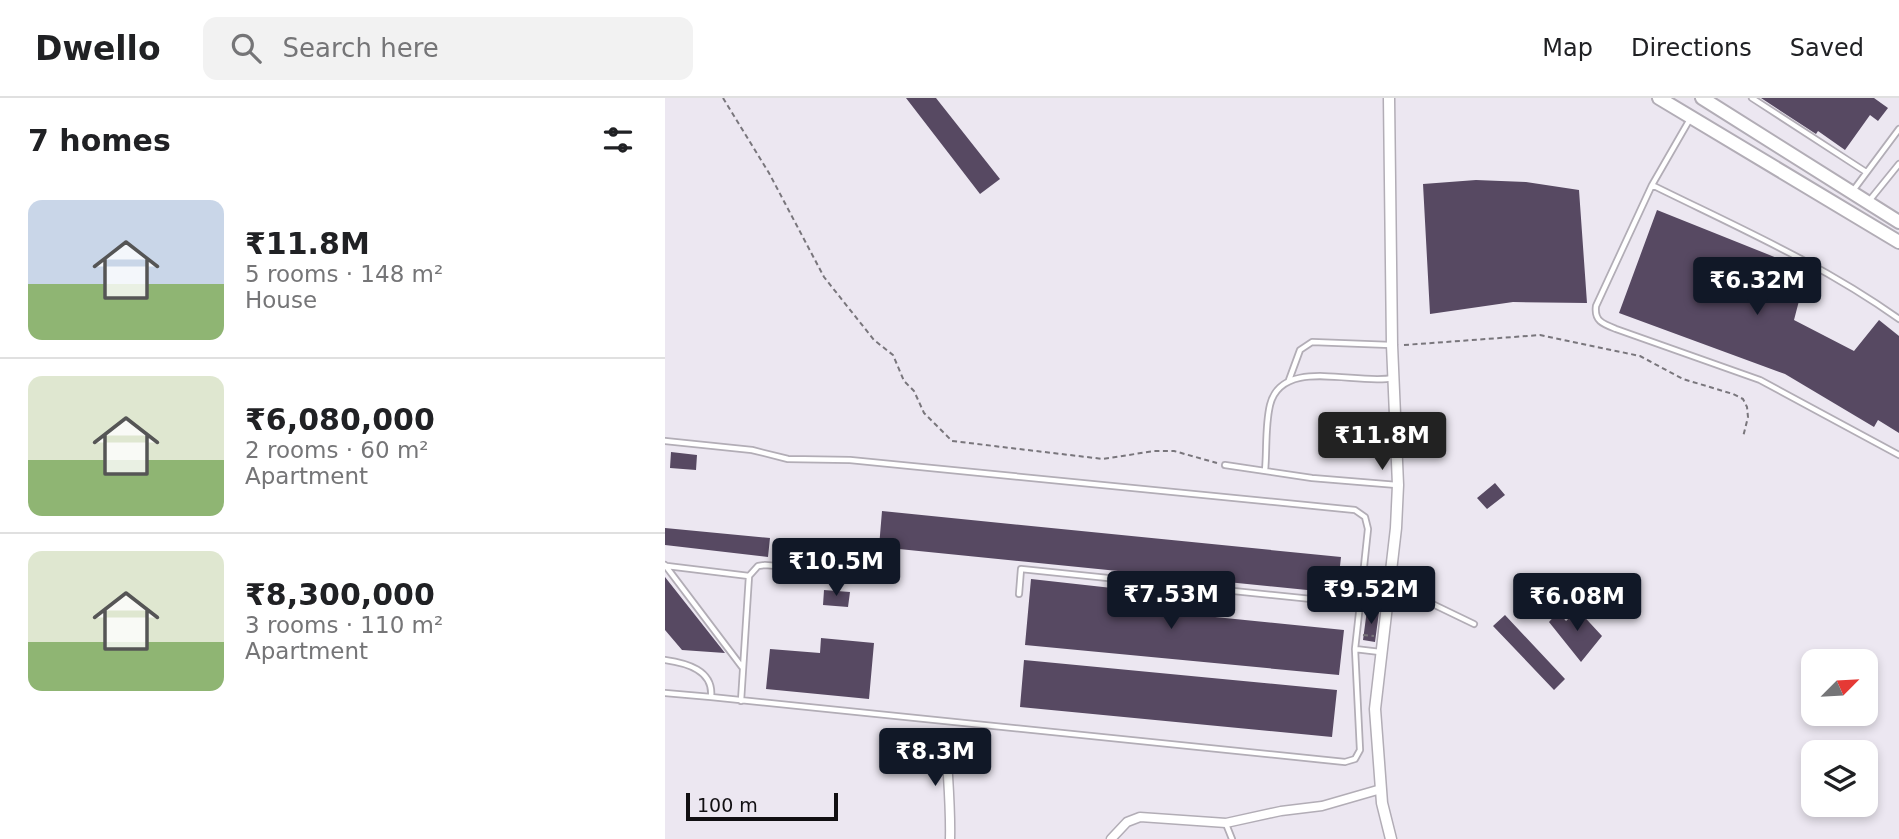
<!DOCTYPE html>
<html lang="en">
<head>
<meta charset="utf-8">
<style>
	:root { --surface:#fff; --page:#f2f2f2; --text:#202124; --muted:#757577; --line:#e0e0e0; --accent:#111827 }
	body { margin:0; font-family:"DejaVu Sans",sans-serif; background:var(--page); color:var(--text); height:100vh; display:flex; flex-direction:column; font-size:26px; white-space:nowrap }
	* { box-sizing:border-box; margin:0 }
	p { font-size:23px; color:var(--muted) }
	.icon { flex:none; width:38px; height:38px; fill:none; stroke:currentColor; stroke-width:2; stroke-linecap:round; stroke-linejoin:round }
	.map { position:relative; flex:1; overflow:hidden }
	.details { display:flex; flex-direction:column; background:var(--surface); width:665px }
	.details>* { flex:none }
	.needle { width:46px; rotate:66deg }
	.fabs { position:absolute; left:1136px; top:551px; display:grid; gap:14px }
	.fabs a { display:grid; place-items:center; width:77px; height:77px; border-radius:14px; background:var(--surface); box-shadow:0 4px 10px #0003; font-size:35px }
	.scale { position:absolute; left:21px; bottom:18px; width:152px; box-sizing:border-box; padding-left:7px; border:4px solid #110f12; border-top:0; font-size:19px; line-height:24px; white-space:nowrap; color:#110f12; -webkit-text-stroke:5px #ece7f1; paint-order:stroke }
	.price { position:absolute; translate:-50% -60px; padding:0 16px; border-radius:7px; background:var(--accent); color:#fff; font-size:23px; line-height:46px; filter:drop-shadow(0 2px 4px #0008) }
	.price::after { content:''; position:absolute; left:50%; top:42px; width:21px; height:16px; margin-left:-10px; background:inherit; clip-path:polygon(0 0,100% 0,50% 100%) }
	.price.selected { background:#222; color:#fff }
	ul { padding:0; list-style:none }
	li { display:flex; align-items:center; gap:21px; height:175px; padding:0 28px }
	li+li { border-top:2px solid var(--line) }
	li span { display:grid; place-items:center; flex:none; width:196px; height:140px; border-radius:14px; color:#555 }
	li>.icon { margin-inline-start:auto }
	span .icon { width:84px; height:84px; fill:#fffc; stroke-width:1 }
	li b { font-size:30px }
	h2 { display:flex; justify-content:space-between; align-items:center; height:84px; padding:0 28px; font-size:30px }
	header { display:flex; align-items:center; gap:42px; box-sizing:border-box; height:98px; padding:0 35px; background:var(--surface); border-bottom:2px solid var(--line) }
	header strong { font-size:33px }
	nav { display:flex; gap:38px; margin-inline-start:auto; font-size:24px }
	.search { width:490px; height:63px; background:var(--page); display:flex; align-items:center; gap:18px; box-sizing:border-box; padding:0 24px; border-radius:14px; color:var(--muted); font-size:26px }
	main { display:flex; flex:1; min-height:0 }
	.map>svg:first-child { display:block }
	.building { fill:#574962 }
	.lines { fill:none; stroke-linecap:round; stroke-linejoin:round }
	.service-casing { stroke:#b2adb6; stroke-width:8 }
	.minor-casing { stroke:#b2adb6; stroke-width:11 }
	.tertiary-casing { stroke:#b2adb6; stroke-width:13 }
	.primary-casing { stroke:#b2adb6; stroke-width:16 }
	.path { stroke:#79767c; stroke-width:2; stroke-dasharray:5 3.5; stroke-linecap:butt }
	.service { stroke:#fff; stroke-width:4.5 }
	.minor { stroke:#fff; stroke-width:8 }
	.tertiary { stroke:#fff; stroke-width:10 }
	.primary { stroke:#fff; stroke-width:12 }
</style>
</head>
<body>
<header>
<strong>Dwello</strong>
<div class="search"><svg class="icon" aria-label="search" viewBox="0 0 24 24"><circle cx="10" cy="10" r="6"/><path d="M15 15l6 6"/></svg>Search here</div>
<nav><a>Map</a><a>Directions</a><a>Saved</a></nav>
</header>
<main>
<section class="details">
<h2>7 homes<svg class="icon" aria-label="filters" viewBox="0 0 24 24"><path d="M4 7h16M4 17h16"/><circle cx="9" cy="7" r="2"/><circle cx="15" cy="17" r="2"/></svg></h2>
<ul>
<li><span style="background:linear-gradient(#c9d6e8 60%,#8fb573 0)"><svg class="icon" aria-label="home" viewBox="0 0 24 24"><path d="M3 11l9-7 9 7M6 9v11h12V9"/></svg></span><div><b>₹11.8M</b><p>5 rooms · 148 m²</p><p>House</p></div></li>
<li><span style="background:linear-gradient(#dfe7d0 60%,#8fb573 0)"><svg class="icon" aria-label="home" viewBox="0 0 24 24"><path d="M3 11l9-7 9 7M6 9v11h12V9"/></svg></span><div><b>₹6,080,000</b><p>2 rooms · 60 m²</p><p>Apartment</p></div></li>
<li><span style="background:linear-gradient(#dfe7d0 65%,#8fb573 0)"><svg class="icon" aria-label="home" viewBox="0 0 24 24"><path d="M3 11l9-7 9 7M6 9v11h12V9"/></svg></span><div><b>₹8,300,000</b><p>3 rooms · 110 m²</p><p>Apartment</p></div></li>
</ul>
</section>
<div class="map">
<svg width="1234" height="741" viewBox="0 0 1234 741">
	<rect width="100%" height="100%" fill="#ece7f1"/>
	<path class="building" d="M241 0H271L335 81 315 96Z
		M1096 0H1209L1223 10 1213 23 1205 17 1180 52 1153 33 1151 36Z
		M811 82 861 84 914 92 922 205 848 204 765 216 758 86Z
		M992 112 1142 172 1129 222 1189 253 1214 222 1234 238V335L1213 322 1209 329 1120 276 954 215Z
		M6 354 32 357 31 372 5 370Z
		M830 385 840 397 822 411 812 400Z
		M217 413 676 459 672 495 214 449Z
		M0 430 105 440 103 459 0 447Z
		M0 479 60 555 17 552 0 532Z
		M366 481 483 494 481 512 679 532 674 577 360 547Z
		M159 492 185 494 183 509 158 507Z
		M702 512 714 514 710 544 698 542Z
		M913 512 937 538 916 564 884 524 893 514 901 523Z
		M840 517 900 581 889 592 828 528Z
		M156 540 209 545 204 601 101 591 105 551 155 555Z
		M359 562 672 592 667 639 355 609Z"/>
	<g class="lines">
		<g class="service-casing">
			<path id="service" d="M1087 0 1201 74
				M1025 21 987 87 931 208C929 223 938 226 951 231L1095 282 1234 357
				M987 87C1072 129 1157 166 1234 221
				M1187 94 1234 31
				M1204 103 1234 66
				M624 282 635 252 647 244 726 247
				M0 343 87 352 123 361 185 362 690 412 700 419 703 431 695 506
				M560 367 647 380 732 387
				M600 373C602 352 600 328 605 307 617 258 692 288 728 280
				M0 467 77 569
				M2 468 84 478
				M726 486 809 526
				M354 496 356 471 695 506 690 551 715 554
				M0 562C21 565 49 572 46 599L680 664 690 661 695 652 690 551
				M0 595 46 599
				M76 603 84 478 93 468 100 467 148 471
				M561 726 567 741"/>
		</g>
		<g class="minor-casing">
			<path id="minor" d="M281 639C282 673 286 707 285 741
				M446 741 462 724 475 719 561 725 616 713 657 708 716 691"/>
		</g>
		<g class="tertiary-casing">
			<path id="tertiary" d="M724 0 727 247 733 387 731 430 710 611 717 705 726 741"/>
		</g>
		<g class="primary-casing">
			<path id="primary" d="M994 0 1234 144
				M1037 0 1234 124"/>
		</g>
		<path class="path" d="M58 0 104 75 159 179 209 242 228 257 239 283 249 293 259 315 287 343 438 361 489 353H509L552 365
			M739 247 875 237 975 258 1018 281 1068 296 1078 301 1082 309 1083 319 1078 339
			M698 537 709 538"/>
		<use href="#service" class="service"/>
		<use href="#minor" class="minor"/>
		<use href="#tertiary" class="tertiary"/>
		<use href="#primary" class="primary"/>
	</g>
</svg>
<div class="fabs">
<a><svg class="needle" viewBox="-14 -14 28 28"><path d="M0-13l5 13h-10z" fill="#e53935"/><path d="M0 13l5-13h-10z" fill="#757577"/></svg></a>
<a><svg class="icon" aria-label="layers" viewBox="0 0 24 24"><path d="M12 4l9 5-9 5-9-5zM3 14l9 5 9-5"/></svg></a>
</div>
<div class="scale">100 m</div>
<b class="price" style="left:1092px;top:219px">₹6.32M</b>
<b class="price selected" style="left:717px;top:374px">₹11.8M</b>
<b class="price" style="left:171px;top:500px">₹10.5M</b>
<b class="price" style="left:706px;top:528px">₹9.52M</b>
<b class="price" style="left:506px;top:533px">₹7.53M</b>
<b class="price" style="left:912px;top:535px">₹6.08M</b>
<b class="price" style="left:270px;top:690px">₹8.3M</b>
</div>
</main>
</body>
</html>
